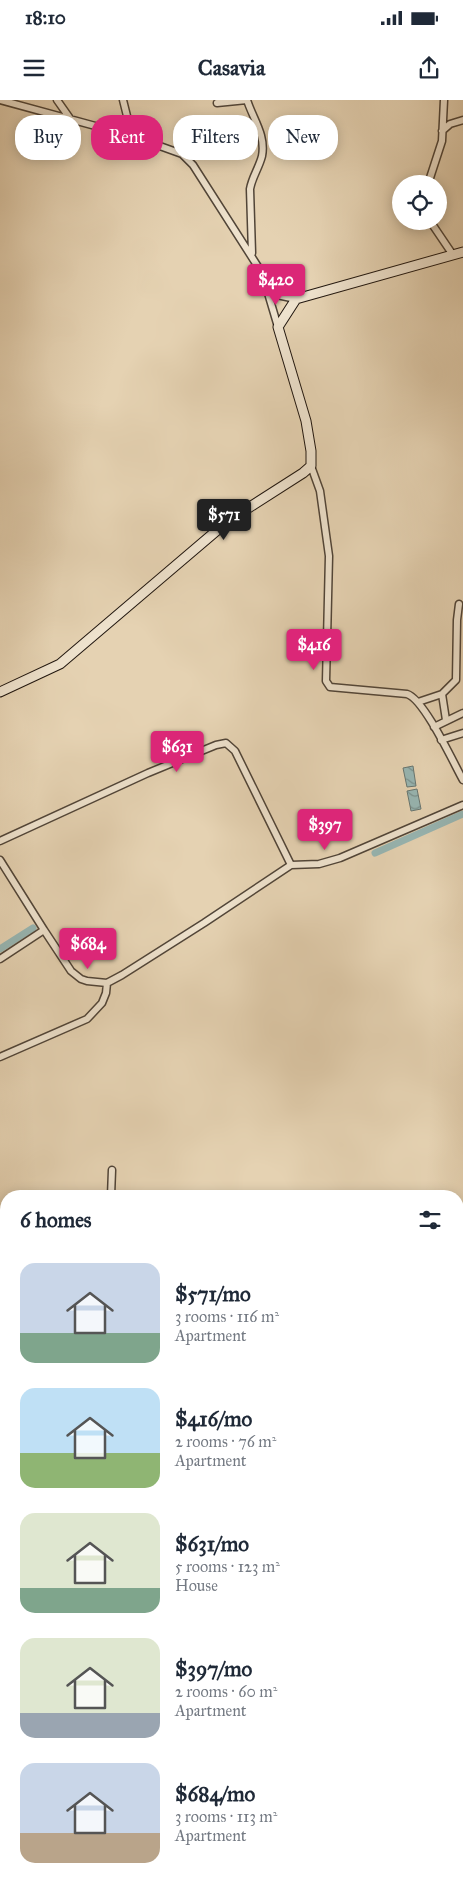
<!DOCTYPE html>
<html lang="en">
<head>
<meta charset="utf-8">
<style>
	:root { --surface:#fff; --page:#f2f2f3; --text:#1f2937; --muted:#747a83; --accent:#db2777 }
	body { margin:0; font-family:"IM FELL Great Primer",serif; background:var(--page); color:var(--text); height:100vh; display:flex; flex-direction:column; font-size:19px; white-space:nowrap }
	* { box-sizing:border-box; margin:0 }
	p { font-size:16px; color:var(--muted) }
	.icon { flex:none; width:28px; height:28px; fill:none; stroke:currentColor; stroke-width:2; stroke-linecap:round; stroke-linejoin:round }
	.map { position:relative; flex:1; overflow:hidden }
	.panel { position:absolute; left:0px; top:1090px; width:464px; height:696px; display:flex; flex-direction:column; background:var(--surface); border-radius:20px 20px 0 0; box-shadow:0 2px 12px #0003 }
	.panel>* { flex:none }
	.guide { position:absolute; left:15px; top:15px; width:434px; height:45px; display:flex; gap:10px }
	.fabs { position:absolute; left:392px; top:75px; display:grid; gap:10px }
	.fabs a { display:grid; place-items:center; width:55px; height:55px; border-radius:50%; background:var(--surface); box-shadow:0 2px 12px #0003; font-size:25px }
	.price { position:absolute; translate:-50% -42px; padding:0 11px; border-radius:5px; background:var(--accent); color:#fff; font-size:16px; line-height:32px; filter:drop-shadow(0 1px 2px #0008) }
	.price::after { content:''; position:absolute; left:50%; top:30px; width:15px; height:11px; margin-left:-8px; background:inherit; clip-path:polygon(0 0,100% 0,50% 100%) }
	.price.active { background:#222; color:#fff }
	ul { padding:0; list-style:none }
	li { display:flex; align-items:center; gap:15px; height:125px; padding:0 20px }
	li span { display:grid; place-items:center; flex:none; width:140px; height:100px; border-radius:15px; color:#555 }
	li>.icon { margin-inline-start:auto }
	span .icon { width:60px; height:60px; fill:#fffc; stroke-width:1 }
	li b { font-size:21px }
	h2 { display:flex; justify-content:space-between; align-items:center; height:60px; padding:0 20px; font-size:21px }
	.pill { padding:0 18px; border-radius:20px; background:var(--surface); box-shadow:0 2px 12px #0003; font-size:18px; line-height:45px }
	.pill.active { background:var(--accent); color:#fff }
	.status { display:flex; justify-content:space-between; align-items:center; height:35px; padding:0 25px; background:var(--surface); direction:ltr }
	.status svg { height:14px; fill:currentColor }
	header { display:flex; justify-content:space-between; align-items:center; height:65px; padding:0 20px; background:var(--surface); font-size:22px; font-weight:700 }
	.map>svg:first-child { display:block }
	.grass { fill:url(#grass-dots); stroke:#6e684c }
	.forest { fill:url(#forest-firs); stroke:#6e684c }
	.garden { fill:#bbba88; stroke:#6e684c }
	.water { fill:url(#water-waves); stroke:#677671 }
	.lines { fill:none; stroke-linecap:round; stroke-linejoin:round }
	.canal { stroke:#97b6b3; stroke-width:7 }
	.street-casing { stroke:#514538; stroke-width:9 }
	.secondary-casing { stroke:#20160f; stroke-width:11 }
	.street { stroke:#eee2cd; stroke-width:6 }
	.secondary { stroke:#eee2cd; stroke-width:9 }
</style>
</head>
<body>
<div class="status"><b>18:10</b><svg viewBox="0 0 49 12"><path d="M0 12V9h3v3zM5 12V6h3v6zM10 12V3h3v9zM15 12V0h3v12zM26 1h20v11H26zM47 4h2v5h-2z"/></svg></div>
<header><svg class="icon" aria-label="menu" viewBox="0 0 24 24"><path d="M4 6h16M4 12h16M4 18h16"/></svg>Casavia<svg class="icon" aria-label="share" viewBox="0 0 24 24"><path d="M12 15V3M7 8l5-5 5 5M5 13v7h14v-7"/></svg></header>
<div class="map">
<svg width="463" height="1786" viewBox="0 0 463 1786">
	<defs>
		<pattern id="grass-dots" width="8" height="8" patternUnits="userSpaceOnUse" patternTransform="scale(1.25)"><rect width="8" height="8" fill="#bbba88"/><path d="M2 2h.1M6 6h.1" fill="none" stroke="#a09f74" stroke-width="1.8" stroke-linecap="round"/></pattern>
		<pattern id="forest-firs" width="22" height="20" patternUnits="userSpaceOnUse" patternTransform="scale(1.25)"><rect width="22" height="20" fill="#bbba88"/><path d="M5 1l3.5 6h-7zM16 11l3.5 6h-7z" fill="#a09f74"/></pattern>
		<pattern id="water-waves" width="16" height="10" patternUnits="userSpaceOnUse" patternTransform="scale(1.25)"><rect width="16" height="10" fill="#97b6b3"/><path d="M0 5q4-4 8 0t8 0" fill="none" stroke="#7b9390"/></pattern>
	</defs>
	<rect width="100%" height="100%" fill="#e5d2b2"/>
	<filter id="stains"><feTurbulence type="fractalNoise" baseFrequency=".004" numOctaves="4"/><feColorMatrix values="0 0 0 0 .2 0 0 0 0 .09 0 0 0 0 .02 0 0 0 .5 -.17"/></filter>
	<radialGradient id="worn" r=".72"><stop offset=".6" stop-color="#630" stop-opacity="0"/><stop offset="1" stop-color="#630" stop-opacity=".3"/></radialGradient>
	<path class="grass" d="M163 1780H181L186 1786H156Z
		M409 1780H429L422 1786H402Z"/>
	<path class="forest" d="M463 1146V1255L458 1253V1149Z
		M0 1223H6V1574L0 1569Z
		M36 1780H140V1785L29 1786Z"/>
	<path class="garden" d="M458 1550 463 1551V1649L458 1652Z"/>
	<path class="water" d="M413 666 416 686 407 687 403 668Z
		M417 689 421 709 411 711 407 691Z"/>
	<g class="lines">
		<path class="canal" d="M375 753 463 714
			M0 849 33 828"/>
		<g class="street-casing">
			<path id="street" d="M0 0 132 36 182 54 193 65 262 173 278 227
				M57 0 69 17
				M123 0 132 36
				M247 0C253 19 266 35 262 56 259 68 252 77 250 89L252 153
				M217 3 247 0
				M442 31 450 24 463 20
				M428 84 442 41 444 0
				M430 121 453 155
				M269 191 277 195 296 199
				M311 366 320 391 329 456 326 581 330 587 407 594C424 599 453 662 463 680
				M418 602 442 594
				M446 620 442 594 456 580 457 520 459 504
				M434 627 463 613
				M441 640 463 633
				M0 741 148 673 216 645 226 643 235 651 291 765
				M0 760 44 830
				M0 859 44 830 71 871 81 879 87 881 107 883 122 875 204 823 291 765 319 764 340 758 463 705
				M0 957 87 919 102 903 106 893 107 883
				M111 1096 112 1070
				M0 1135H6
				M458 1661 463 1657"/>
		</g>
		<g class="secondary-casing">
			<path id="secondary" d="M0 592 60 564 228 421 303 373 311 366V351L306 321 278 227 296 199 463 152
				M458 1459 463 1456
				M16 1786 23 1780"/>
		</g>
		<use href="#street" class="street"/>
		<use href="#secondary" class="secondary"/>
	</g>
	<rect width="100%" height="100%" filter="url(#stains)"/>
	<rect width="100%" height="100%" fill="url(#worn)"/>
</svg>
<div class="fabs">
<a><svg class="icon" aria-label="locate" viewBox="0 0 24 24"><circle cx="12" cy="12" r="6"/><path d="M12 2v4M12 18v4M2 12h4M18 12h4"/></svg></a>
</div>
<b class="price" style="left:276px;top:206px">$420</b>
<b class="price active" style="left:224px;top:441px">$571</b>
<b class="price" style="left:314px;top:571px">$416</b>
<b class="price" style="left:177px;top:673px">$631</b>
<b class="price" style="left:325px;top:751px">$397</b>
<b class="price" style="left:88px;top:870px">$684</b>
<div class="guide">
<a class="pill">Buy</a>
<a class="pill active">Rent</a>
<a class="pill">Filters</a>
<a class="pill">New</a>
</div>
<section class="panel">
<h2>6 homes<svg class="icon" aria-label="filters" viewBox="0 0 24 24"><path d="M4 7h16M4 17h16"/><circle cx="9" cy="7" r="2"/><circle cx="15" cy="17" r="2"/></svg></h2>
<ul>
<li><span style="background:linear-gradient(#c9d6e8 70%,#7fa58c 0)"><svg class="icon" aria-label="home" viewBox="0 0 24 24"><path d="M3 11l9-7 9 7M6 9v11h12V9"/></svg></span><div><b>$571/mo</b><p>3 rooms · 116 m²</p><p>Apartment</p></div></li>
<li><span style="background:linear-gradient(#bfe0f5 65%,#8fb573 0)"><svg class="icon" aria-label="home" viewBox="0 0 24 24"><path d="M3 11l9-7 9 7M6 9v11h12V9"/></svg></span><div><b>$416/mo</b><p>2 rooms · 76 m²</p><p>Apartment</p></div></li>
<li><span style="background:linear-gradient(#dfe7d0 75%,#7fa58c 0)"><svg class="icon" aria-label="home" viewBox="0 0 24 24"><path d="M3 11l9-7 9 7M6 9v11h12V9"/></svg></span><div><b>$631/mo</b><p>5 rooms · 123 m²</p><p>House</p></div></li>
<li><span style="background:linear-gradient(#dfe7d0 75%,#9aa5b1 0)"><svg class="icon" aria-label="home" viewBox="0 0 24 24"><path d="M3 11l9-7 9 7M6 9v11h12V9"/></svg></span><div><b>$397/mo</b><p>2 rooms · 60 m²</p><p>Apartment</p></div></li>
<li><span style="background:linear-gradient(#c9d6e8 70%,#b9a48a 0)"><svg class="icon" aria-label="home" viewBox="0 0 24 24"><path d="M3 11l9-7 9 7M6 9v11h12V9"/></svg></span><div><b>$684/mo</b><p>3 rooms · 113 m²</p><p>Apartment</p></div></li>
</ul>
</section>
</div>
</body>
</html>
